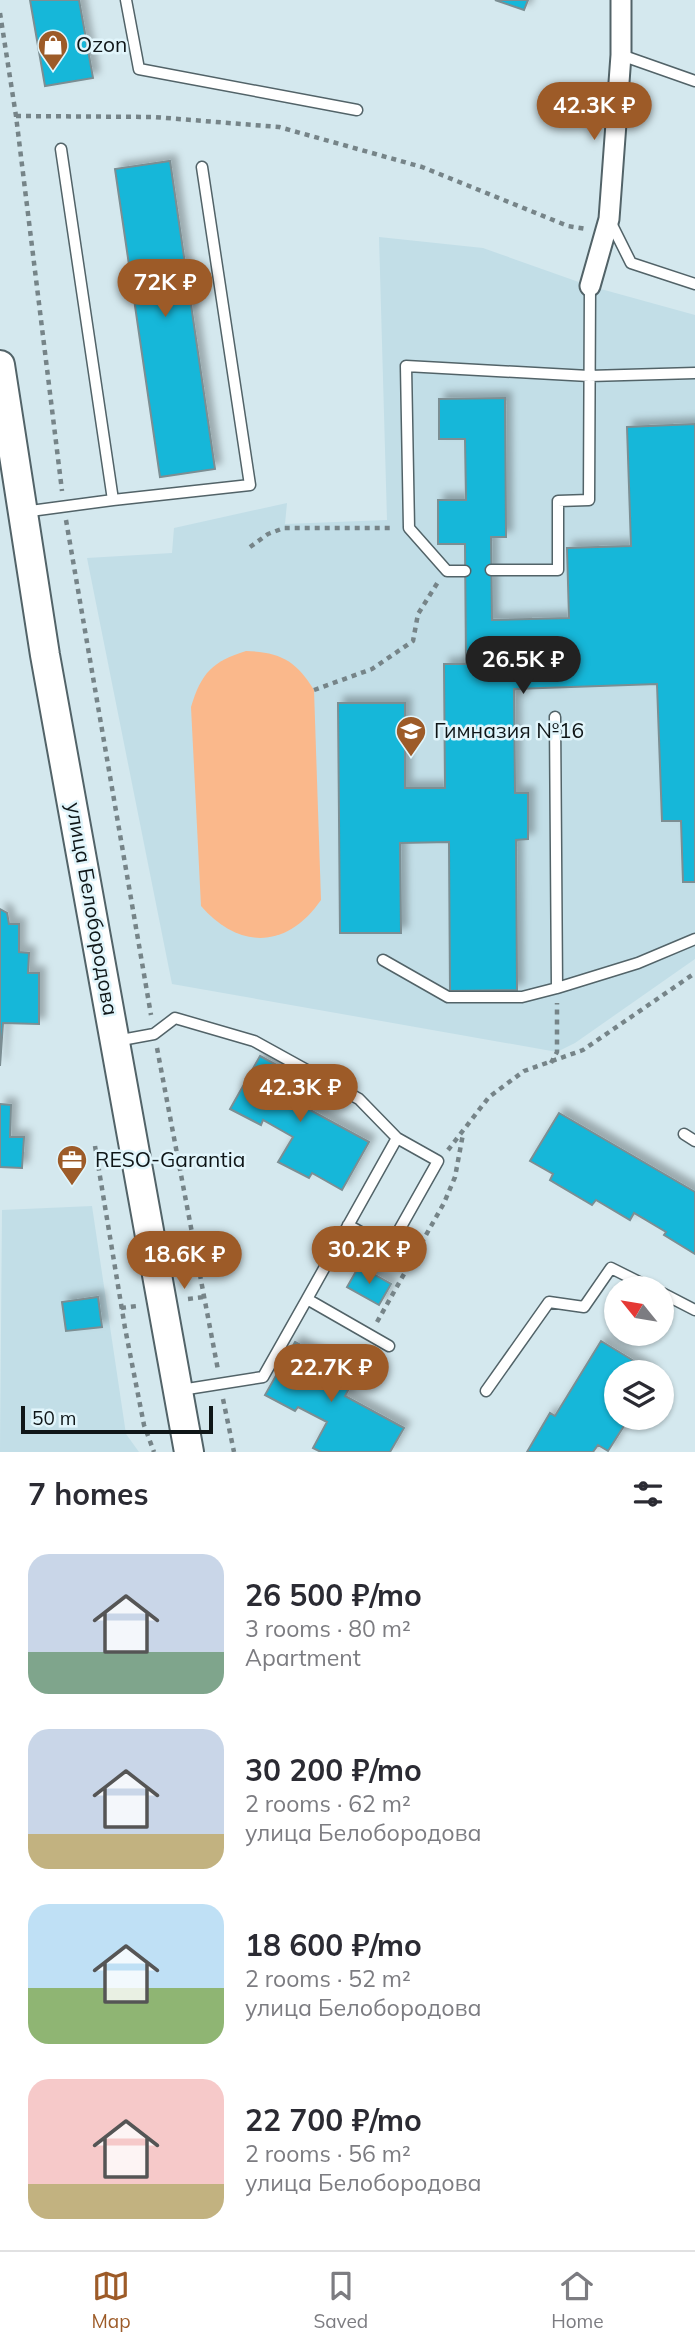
<!DOCTYPE html>
<html lang="en">
<head>
<meta charset="utf-8">
<style>
	:root { --surface:#fff; --page:#f7f7f7; --text:#2b2b33; --muted:#7c7c81; --line:#e1e1e2; --accent:#9d5b28 }
	body { margin:0; font-family:Mulish,sans-serif; background:var(--page); color:var(--text); height:100vh; display:flex; flex-direction:column; font-size:26px; white-space:nowrap }
	* { box-sizing:border-box; margin:0 }
	p { font-size:23px; color:var(--muted) }
	.icon { flex:none; width:38px; height:38px; fill:none; stroke:currentColor; stroke-width:2; stroke-linecap:round; stroke-linejoin:round }
	.map { position:relative; height:1452px; overflow:hidden }
	.side { display:flex; flex-direction:column; background:var(--surface); flex:1 }
	.side>* { flex:none }
	.needle { width:46px; rotate:300deg }
	.fabs { position:absolute; left:604px; top:1276px; display:grid; gap:14px }
	.fabs a { display:grid; place-items:center; width:70px; height:70px; border-radius:50%; background:var(--surface); box-shadow:0 2px 5px #0004; font-size:35px }
	.scale { position:absolute; left:21px; bottom:18px; width:192px; box-sizing:border-box; padding-left:7px; border:4px solid #0f1618; border-top:0; font-size:19px; line-height:24px; white-space:nowrap; color:#0f1618; -webkit-text-stroke:5px #e1f5fb; paint-order:stroke }
	.price { position:absolute; translate:-50% -60px; padding:0 16px; border-radius:24px; background:var(--accent); color:#fff; font-size:23px; line-height:46px; filter:drop-shadow(0 2px 4px #0008) }
	.price::after { content:''; position:absolute; left:50%; top:42px; width:21px; height:16px; margin-left:-10px; background:inherit; clip-path:polygon(0 0,100% 0,50% 100%) }
	.price.on { background:#222; color:#fff }
	ul { padding:0; list-style:none }
	li { display:flex; align-items:center; gap:21px; height:175px; padding:0 28px }
	li span { display:grid; place-items:center; flex:none; width:196px; height:140px; border-radius:21px; color:#555 }
	li>.icon { margin-inline-start:auto }
	span .icon { width:84px; height:84px; fill:#fffc; stroke-width:1 }
	li b { font-size:30px }
	h2 { display:flex; justify-content:space-between; align-items:center; height:84px; padding:0 28px; font-size:30px }
	.tabs { display:flex; justify-content:space-around; align-items:center; height:98px; border-top:2px solid var(--line); background:var(--surface); font-size:19px; color:var(--muted) }
	.tabs a { display:grid; justify-items:center; gap:4px }
	.tabs .on { color:var(--accent) }
	.map>svg:first-child { display:block }
	.built { fill:#c2dee7 }
	.green { fill:#fab88b }
	.building { fill:#13b7d9; stroke:#7b8e93; stroke-width:2; filter:url(#shadow) }
	.lines { fill:none; stroke-linecap:round; stroke-linejoin:round }
	.lane-casing { stroke:#526368; stroke-width:13 }
	.street-casing { stroke:#526368; stroke-width:23 }
	.secondary-casing { stroke:#526368; stroke-width:32 }
	.path { stroke:#768488; stroke-width:4.5; stroke-dasharray:5 5; stroke-linecap:butt }
	.lane { stroke:#fff; stroke-width:10 }
	.street { stroke:#fff; stroke-width:19 }
	.secondary { stroke:#fff; stroke-width:28 }
	.labels { text-anchor:middle; stroke-width:5; stroke-linejoin:round; paint-order:stroke }
	.poi-label { font-size:21px; fill:#0f1618; stroke:#e1f5fb; text-anchor:start }
	.street-label { font-size:21px; fill:#0f1618; stroke:#e1f5fb }
</style>
</head>
<body>
<div class="map">
<svg width="695" height="1452" viewBox="0 0 695 1452">
	<defs>
		<filter id="shadow"><feDropShadow dx="6" dy="-6" stdDeviation="3.5" flood-color="#0004"/></filter>
	</defs>
	<rect width="100%" height="100%" fill="#d4e8ee"/>
	<path class="built" d="M379 237 483 248 590 286 695 315V959L575 1043 557 1052 172 984 87 558 172 553 174 528 287 503 285 524 387 520Z
		M92 1206 126 1434 139 1452H0L2 1210Z"/>
	<path class="green" d="M246 651C281 652 296 661 314 690L321 900C287 949 239 950 201 906L191 707C201 673 213 661 246 651Z"/>
	<path class="building" d="M30 0H79L93 78 45 86Z
		M495 0H528L524 10Z
		M170 161 215 469 160 477 115 169Z
		M505 398 506 537H491L492 620 569 618 567 548 631 546 627 427 695 424V882H683L681 821H662L657 684 514 689 515 793H528V839L516 840 517 990 450 991 449 842 400 843 401 933H340L338 703H405V788H445L444 664H466L465 544H438V500H466L465 439H439V399Z
		M0 909 7 913 9 924H19V952L29 953 28 973H39V1024L3 1023 0 1066Z
		M260 1056 321 1089 310 1110 369 1142 342 1190 312 1173 309 1178 278 1162 293 1137 263 1120 261 1125 230 1109Z
		M0 1104 11 1105 10 1137H24L22 1168 0 1167Z
		M559 1113 695 1192V1254L664 1235 666 1232 634 1213 630 1220 596 1200 592 1205 550 1180 553 1174 530 1161Z
		M359 1266 391 1284 379 1305 347 1287Z
		M98 1297 102 1327 66 1331 62 1302Z
		M601 1341 652 1372H616V1418H629L608 1451 598 1445 593 1452H527L550 1413 555 1416Z
		M295 1342 356 1375 345 1396 404 1428 390 1452H321L313 1448 327 1422 298 1407 295 1411 265 1395Z"/>
	<g class="lines">
		<g class="lane-casing">
			<path id="lane" d="M126 0 139 69 357 110
				M621 55 695 81
				M611 223 631 263 695 284
				M113 500 250 485 202 167
				M23 512 113 500 61 149
				M491 570H558V501L589 500 590 286
				M465 571H447L409 528 406 366 589 376 695 373
				M383 960 448 997H522L557 988 555 717
				M557 988 638 963 695 939
				M116 1041 154 1034 175 1018 254 1041 359 1099 397 1138 307 1299 389 1346
				M684 1134 695 1141
				M348 1225 389 1248 438 1161 397 1138
				M662 1293 695 1310
				M181 1390 263 1377 307 1299
				M486 1391 549 1302 584 1307 611 1268 651 1288"/>
		</g>
		<g class="street-casing">
			<path id="street" d="M590 286 609 219 621 55V0"/>
		</g>
		<g class="secondary-casing">
			<path id="secondary" d="M0 365 45 655 189 1452"/>
		</g>
		<path class="path" d="M0 13 16 116 62 491
			M16 116 154 117 279 127 422 167 568 226 586 229
			M66 520 151 1015
			M250 547 268 534 284 528H394
			M314 690 372 669 413 641 418 614 438 582
			M157 1048 218 1370
			M551 1063 557 1052V1003
			M95 1146 125 1328 144 1425 154 1452
			M448 1150 489 1097 524 1071 583 1050 695 973
			M188 1299 204 1297
			M121 1308 137 1306
			M377 1322 444 1203 455 1177 463 1134
			M223 1399 234 1452"/>
		<use href="#lane" class="lane"/>
		<use href="#street" class="street"/>
		<use href="#secondary" class="secondary"/>
	</g>
	<defs>
		<g id="shop-pin" transform="scale(1.575)"><path d="M0 17L-7.5 6A9.5 9.5 0 1 1 7.5 6Z" fill="#9d5b28" stroke="#e1f5fb"/><path d="M-5-2.5h2.3a2.7 3.5 0 0 1 5.4 0H5L5.5 6h-11ZM-1.5-2.5h3a1.5 2.3 0 0 0-3 0Z" fill="#fff"/></g>
		<g id="school-pin" transform="scale(1.575)"><path d="M0 17L-7.5 6A9.5 9.5 0 1 1 7.5 6Z" fill="#9d5b28" stroke="#e1f5fb"/><path d="M0-5L7-2L0 1L-7-2ZM-4 1L0 2.5L4 1V4Q0 6-4 4Z" fill="#fff"/></g>
		<g id="office-pin" transform="scale(1.575)"><path d="M0 17L-7.5 6A9.5 9.5 0 1 1 7.5 6Z" fill="#9d5b28" stroke="#e1f5fb"/><path d="M-6-3h4V-5.5h4V-3h4V5H-6ZM-1-4.5V-3h2v-1.5ZM-6 0V1H6V0Z" fill="#fff"/></g>
	</defs>
	<g fill-rule="evenodd">
		<use href="#shop-pin" x="53" y="45"/>
		<use href="#school-pin" x="411" y="731"/>
		<use href="#office-pin" x="72" y="1160"/>
	</g>
	<g class="labels">
		<g class="poi-label">
			<text x="76" y="52">Ozon</text>
			<text x="434" y="738">Гимназия №16</text>
			<text x="95" y="1167">RESO-Garantia</text>
		</g>
		<g class="street-label">
			<text transform="translate(92 909) rotate(80)" y="7">улица Белобородова</text>
		</g>
	</g>
</svg>
<div class="fabs">
<a><svg class="needle" viewBox="-14 -14 28 28"><path d="M0-13l5 13h-10z" fill="#e53935"/><path d="M0 13l5-13h-10z" fill="#7c7c81"/></svg></a>
<a><svg class="icon" aria-label="layers" viewBox="0 0 24 24"><path d="M12 4l9 5-9 5-9-5zM3 14l9 5 9-5"/></svg></a>
</div>
<div class="scale">50 m</div>
<b class="price" style="left:594px;top:142px">42.3K ₽</b>
<b class="price" style="left:165px;top:319px">72K ₽</b>
<b class="price on" style="left:523px;top:696px">26.5K ₽</b>
<b class="price" style="left:300px;top:1124px">42.3K ₽</b>
<b class="price" style="left:369px;top:1286px">30.2K ₽</b>
<b class="price" style="left:184px;top:1291px">18.6K ₽</b>
<b class="price" style="left:331px;top:1404px">22.7K ₽</b>
</div>
<section class="side">
<h2>7 homes<svg class="icon" aria-label="filters" viewBox="0 0 24 24"><path d="M4 7h16M4 17h16"/><circle cx="9" cy="7" r="2"/><circle cx="15" cy="17" r="2"/></svg></h2>
<ul>
<li><span style="background:linear-gradient(#c9d6e8 70%,#7fa58c 0)"><svg class="icon" aria-label="home" viewBox="0 0 24 24"><path d="M3 11l9-7 9 7M6 9v11h12V9"/></svg></span><div><b>26 500 ₽/mo</b><p>3 rooms · 80 m²</p><p>Apartment</p></div></li>
<li><span style="background:linear-gradient(#c9d6e8 75%,#c2b280 0)"><svg class="icon" aria-label="home" viewBox="0 0 24 24"><path d="M3 11l9-7 9 7M6 9v11h12V9"/></svg></span><div><b>30 200 ₽/mo</b><p>2 rooms · 62 m²</p><p>улица Белобородова</p></div></li>
<li><span style="background:linear-gradient(#bfe0f5 60%,#8fb573 0)"><svg class="icon" aria-label="home" viewBox="0 0 24 24"><path d="M3 11l9-7 9 7M6 9v11h12V9"/></svg></span><div><b>18 600 ₽/mo</b><p>2 rooms · 52 m²</p><p>улица Белобородова</p></div></li>
<li><span style="background:linear-gradient(#f6c9c9 75%,#c2b280 0)"><svg class="icon" aria-label="home" viewBox="0 0 24 24"><path d="M3 11l9-7 9 7M6 9v11h12V9"/></svg></span><div><b>22 700 ₽/mo</b><p>2 rooms · 56 m²</p><p>улица Белобородова</p></div></li>
</ul>
</section>
<nav class="tabs">
<a class="on"><svg class="icon" aria-label="map" viewBox="0 0 24 24"><path d="M3 6l6-2 6 2 6-2v14l-6 2-6-2-6 2zM9 4v14M15 6v14"/></svg>Map</a>
<a><svg class="icon" aria-label="saved" viewBox="0 0 24 24"><path d="M7 4h10v16l-5-4-5 4z"/></svg>Saved</a>
<a><svg class="icon" aria-label="home" viewBox="0 0 24 24"><path d="M3 11l9-7 9 7M6 9v11h12V9"/></svg>Home</a>
</nav>
</body>
</html>
